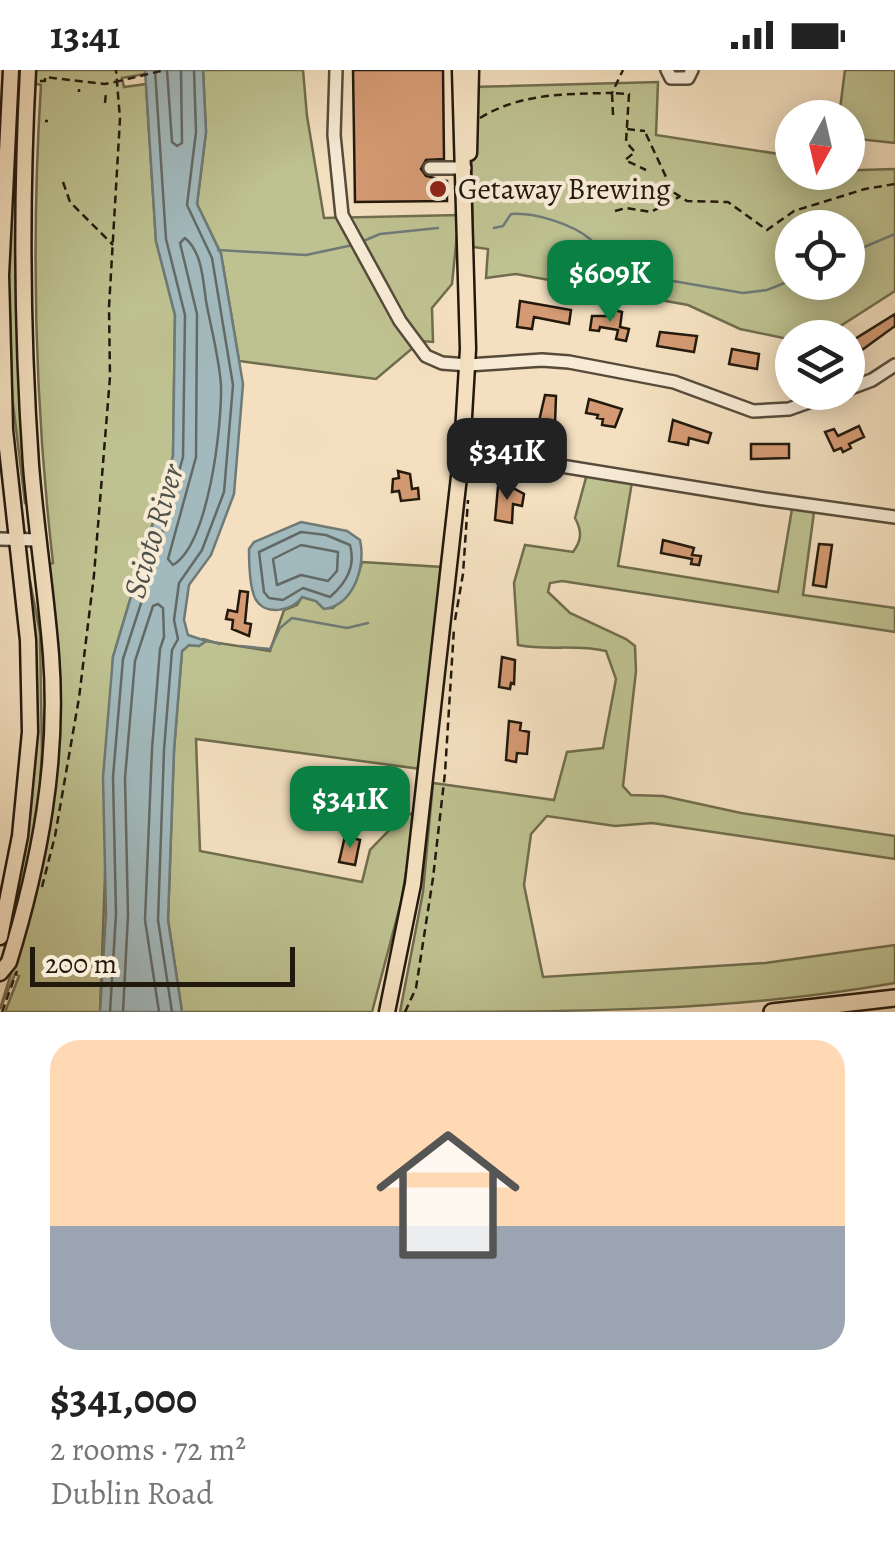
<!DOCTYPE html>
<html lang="en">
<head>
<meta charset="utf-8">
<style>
	:root { --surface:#fff; --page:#f2f2f2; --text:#222; --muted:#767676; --line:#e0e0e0; --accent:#0b8043 }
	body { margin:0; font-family:Alegreya,serif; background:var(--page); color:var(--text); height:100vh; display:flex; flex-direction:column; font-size:38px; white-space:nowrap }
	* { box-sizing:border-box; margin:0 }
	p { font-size:32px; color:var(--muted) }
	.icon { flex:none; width:55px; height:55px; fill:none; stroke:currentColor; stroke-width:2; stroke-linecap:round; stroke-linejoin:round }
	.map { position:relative; height:942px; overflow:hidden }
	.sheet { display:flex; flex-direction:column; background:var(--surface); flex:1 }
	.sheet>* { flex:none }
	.needle { width:65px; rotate:188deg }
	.tools { position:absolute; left:775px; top:30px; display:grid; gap:20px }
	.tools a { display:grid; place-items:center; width:90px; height:90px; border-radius:50%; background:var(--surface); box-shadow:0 5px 25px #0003; font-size:50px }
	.scale { position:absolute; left:30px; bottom:25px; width:265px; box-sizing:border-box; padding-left:10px; border:5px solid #22190d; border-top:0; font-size:28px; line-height:35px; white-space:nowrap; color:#22190d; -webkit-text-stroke:8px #f8ebd6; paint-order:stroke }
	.price { position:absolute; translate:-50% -85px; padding:0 22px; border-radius:20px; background:var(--accent); color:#fff; font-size:32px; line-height:65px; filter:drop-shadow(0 2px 5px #0008) }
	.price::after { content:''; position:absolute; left:50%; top:60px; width:30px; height:22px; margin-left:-15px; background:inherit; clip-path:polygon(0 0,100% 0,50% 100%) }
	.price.selected { background:#222; color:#fff }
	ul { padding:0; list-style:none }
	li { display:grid; align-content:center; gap:20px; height:530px; padding:0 50px }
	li+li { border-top:2px solid var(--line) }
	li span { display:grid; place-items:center; height:310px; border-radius:30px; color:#555 }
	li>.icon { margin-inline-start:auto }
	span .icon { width:180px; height:180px; fill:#fffc; stroke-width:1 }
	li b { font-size:42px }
	.status { display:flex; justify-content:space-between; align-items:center; height:70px; padding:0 50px; background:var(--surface); direction:ltr }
	.status svg { height:28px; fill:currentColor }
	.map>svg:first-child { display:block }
	.green { fill:#bec190; stroke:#706d4e; stroke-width:2.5; fill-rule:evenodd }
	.water { fill:#a2babe; stroke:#6f7a77; stroke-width:2.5 }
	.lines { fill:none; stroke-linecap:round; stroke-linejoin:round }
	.shore { stroke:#626a66; stroke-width:2.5 }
	.stream { stroke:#6f7a77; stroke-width:2.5 }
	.building { fill:#d49a73; stroke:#22190d; stroke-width:2.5 }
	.minor-casing { stroke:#564b3a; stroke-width:16 }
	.major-casing { stroke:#22190d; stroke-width:19 }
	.highway-casing { stroke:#22190d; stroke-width:20 }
	.path { stroke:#22190d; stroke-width:2.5; stroke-dasharray:8 5; stroke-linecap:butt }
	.minor { stroke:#f8ebd6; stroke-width:11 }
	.major { stroke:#f4e0c0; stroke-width:14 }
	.highway { stroke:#f4e0c0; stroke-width:15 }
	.path-bridge { stroke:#22190d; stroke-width:2.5; stroke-dasharray:8 5; stroke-linecap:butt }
	.poi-dot { fill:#8f2418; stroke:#f8ebd6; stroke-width:4 }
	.labels { text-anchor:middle; stroke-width:8; stroke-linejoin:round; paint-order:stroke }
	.poi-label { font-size:30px; fill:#22190d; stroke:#f8ebd6; text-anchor:start }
	.water-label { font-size:32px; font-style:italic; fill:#4f514b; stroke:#f8ebd6 }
</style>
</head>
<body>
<div class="status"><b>13:41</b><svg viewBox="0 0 49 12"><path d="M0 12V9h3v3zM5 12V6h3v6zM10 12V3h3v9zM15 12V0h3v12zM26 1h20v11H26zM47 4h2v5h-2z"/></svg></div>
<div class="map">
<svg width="895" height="942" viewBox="0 0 895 942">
	<rect width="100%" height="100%" fill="#f4e0c0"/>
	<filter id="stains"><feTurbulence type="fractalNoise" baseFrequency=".002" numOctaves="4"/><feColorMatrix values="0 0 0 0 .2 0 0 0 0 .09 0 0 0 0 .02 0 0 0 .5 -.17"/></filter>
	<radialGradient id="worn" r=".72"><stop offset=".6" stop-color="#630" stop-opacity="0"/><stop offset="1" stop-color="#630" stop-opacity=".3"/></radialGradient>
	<path class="green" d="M34 0H145V4L122 8 124 17 146 14 156 171 175 245 173 386 113 587 100 942H5L19 906 15 904 0 939 37 819 51 743 46 495 53 493C35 336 31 173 41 15L33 13Z
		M203 0H303L307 46 324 148 459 145 452 214 432 238 433 272 421 271 376 309 239 291 221 184 197 134 206 62Z
		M845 0H895V73L848 68V48L839 47Z
		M658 12 656 65 792 86V102L895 99V221L831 262 788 269 740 259 688 235 516 204 486 208 488 179 473 177 470 17ZM792 158H848V212H792Z
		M14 27H18L16 219 21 244 29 432 25 433 12 325 10 244 5 220Z
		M587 404 632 412 618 496 778 522 792 439 814 442 803 525 895 538V562L562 511 550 513 548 522 570 543 626 569 635 576 636 601 623 716 631 725 663 726 741 743 895 766V789L652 753 615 756 547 746 531 764 524 815 543 907 765 893 895 875V913C732 942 565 942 400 942L423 822 433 713 554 730 567 682 603 678 616 609 606 581C575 574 548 581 518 575L514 513 525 475 573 482C582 470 582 461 575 448Z
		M362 492 442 497 421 699 196 669 200 781 362 812 370 780 404 745 416 743 401 832 372 942H182L168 850 174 680 182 581 189 575 199 576 206 571 270 581 284 540 297 535 302 527 316 531 323 538H333L355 514Z
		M30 511 40 563 42 681 37 764 9 873 7 872C36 755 27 632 26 512Z"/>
	<path class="water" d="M145 0H203L206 62 197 134 221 184 243 314 234 424 211 485 189 515 184 550 188 565 206 571 199 576 189 575 182 581 174 680 168 850 182 942H100L106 844 103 707 113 587 173 386 175 245 156 171Z
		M301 452 347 461 360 470C366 496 354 535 324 539L316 531 302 527C293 541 264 547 255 528 249 515 249 493 249 479L254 472Z"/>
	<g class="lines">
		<path class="shore" d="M167 0 172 72 177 76 182 73 181 0
			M185 168C202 182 203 210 206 231 211 258 219 287 221 315 222 355 209 474 173 495L168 489 196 387 197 244 180 173Z
			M301 462 326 465 350 475C356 497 346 513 330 527L303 518 283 530 269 528 264 522 259 482Z
			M301 475 338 482 337 501 328 511 301 505 277 515 273 489Z
			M110 942 116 844 113 707 123 589 153 496 183 387 185 245 166 169 155 0
			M123 942 128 845 125 708 135 591 153 536 158 534 163 538 164 567 160 579 152 679 145 850 159 942
			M172 942 158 850 164 680 172 580 178 569 174 550 179 513 202 480 224 422 233 315 212 188 187 135 196 62 194 0"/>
		<path class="stream" d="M494 158 503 156 511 144C534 142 572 154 590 169 604 181 609 194 626 203L743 223 767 220 792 210
			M361 172 380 164 438 158
			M218 180 306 185 353 175
			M848 184 895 164
			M203 569 220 574
			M240 576 270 579 280 558 292 548 347 558 368 553"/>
	</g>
	<path class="building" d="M353 0H443L444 89 426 90 421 99 426 106 447 111V131L355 132Z
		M520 231 571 240 569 254 534 247 532 259 517 257Z
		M614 240 622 242 620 257 629 259 626 271 616 269 618 260 600 257 599 261 590 260 592 246H613Z
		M895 244V256L862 280 855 269Z
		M660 262 697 266 694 282 657 276Z
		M732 279 759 284 757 299 729 294Z
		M545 325 556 326 554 382 541 381 543 355 539 351Z
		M589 329 622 339 615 357 602 355 603 349 597 348 598 345 586 343Z
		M673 350 711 363 708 373 689 368 688 375 669 371Z
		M859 356 864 367 849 374 851 378 843 382 841 378 834 381 825 362 834 359 838 366Z
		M751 374H789V388L751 389Z
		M398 401 410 404 412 419 418 418 419 429 401 431 399 421 392 422 393 409 399 408Z
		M498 417 513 418 524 424 522 436 513 434 512 453 495 450Z
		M663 470 694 478 692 485 701 486 699 495 691 494 692 489 661 483Z
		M819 474 832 475 826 517 813 515Z
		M240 521 248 522 245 553 251 554 249 566 232 559 233 550 226 549 228 540 237 542Z
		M502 587 515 590 514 614 511 613 510 619 499 617Z
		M509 651 521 653 520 660 529 662 527 684 517 683 516 692 506 690Z
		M354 708 376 711 372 730 385 742 379 750 370 742 375 737 358 735 360 718 353 717Z
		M345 766 360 770 355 795 339 792Z"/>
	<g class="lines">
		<g class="minor-casing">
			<path id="minor" d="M336 0 334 65 342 145 400 251 426 286 442 293 468 295 542 290 569 292 674 312 753 341 789 339 837 322
				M667 0 671 8H688L692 0
				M430 98H465
				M848 319 872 310 895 295
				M462 380 765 429 895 447
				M0 469 38 470"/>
		</g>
		<g class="major-casing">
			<path id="major" d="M469 83 471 0
				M0 867 20 766 30 662 28 570 5 360 1 205 11 0
				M0 903 9 892C40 791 59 690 51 585 46 521 36 459 31 395 22 264 21 131 28 0
				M387 942 413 814 462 380 468 279 460 0"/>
		</g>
		<g class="highway-casing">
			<path id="highway" d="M772 942 895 928"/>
		</g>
		<path class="path" d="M40 11H45V7L105 14 115 12
			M79 22V19
			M105 33 106 22
			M613 45 612 23 629 24 626 72 635 82 625 90 646 100
			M480 48C521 23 565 24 612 23L623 0
			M45 51H48
			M627 59 645 61
			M646 64 673 122 687 131 728 132 767 160 794 141 865 119 895 114
			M63 112 70 132 113 175
			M615 141 626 138 651 142 679 127
			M455 550 463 504 468 430
			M42 817 55 766 79 628 94 505 110 307 109 237 120 49 116 0
			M2 942 17 901
			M405 942 416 918 433 808 445 703 454 558"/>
		<use href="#minor" class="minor"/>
		<use href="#major" class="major"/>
		<use href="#highway" class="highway"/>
		<path class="path-bridge" d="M115 12 165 0"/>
	</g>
	<circle class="poi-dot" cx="438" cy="119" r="10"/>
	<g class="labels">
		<g class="poi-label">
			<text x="458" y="129">Getaway Brewing</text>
		</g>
		<g class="water-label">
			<text transform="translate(153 461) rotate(-73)" y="11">Scioto River</text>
		</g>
	</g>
	<rect width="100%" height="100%" filter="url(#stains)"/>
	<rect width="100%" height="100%" fill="url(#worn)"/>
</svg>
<div class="tools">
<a><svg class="needle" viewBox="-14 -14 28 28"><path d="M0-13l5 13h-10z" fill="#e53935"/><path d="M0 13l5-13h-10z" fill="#767676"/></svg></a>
<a><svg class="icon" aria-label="locate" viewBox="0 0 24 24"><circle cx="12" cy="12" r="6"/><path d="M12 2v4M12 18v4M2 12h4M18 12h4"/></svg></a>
<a><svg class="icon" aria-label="layers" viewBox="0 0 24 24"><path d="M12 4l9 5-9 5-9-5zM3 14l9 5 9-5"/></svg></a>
</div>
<div class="scale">200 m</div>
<b class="price" style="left:610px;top:255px">$609K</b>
<b class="price selected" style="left:507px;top:433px">$341K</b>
<b class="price" style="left:350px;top:781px">$341K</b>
</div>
<section class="sheet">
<ul>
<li><span style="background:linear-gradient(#ffd9b3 60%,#9aa5b1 0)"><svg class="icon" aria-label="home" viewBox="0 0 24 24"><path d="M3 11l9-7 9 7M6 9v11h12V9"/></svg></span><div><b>$341,000</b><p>2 rooms · 72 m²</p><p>Dublin Road</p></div></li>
</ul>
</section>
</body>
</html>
